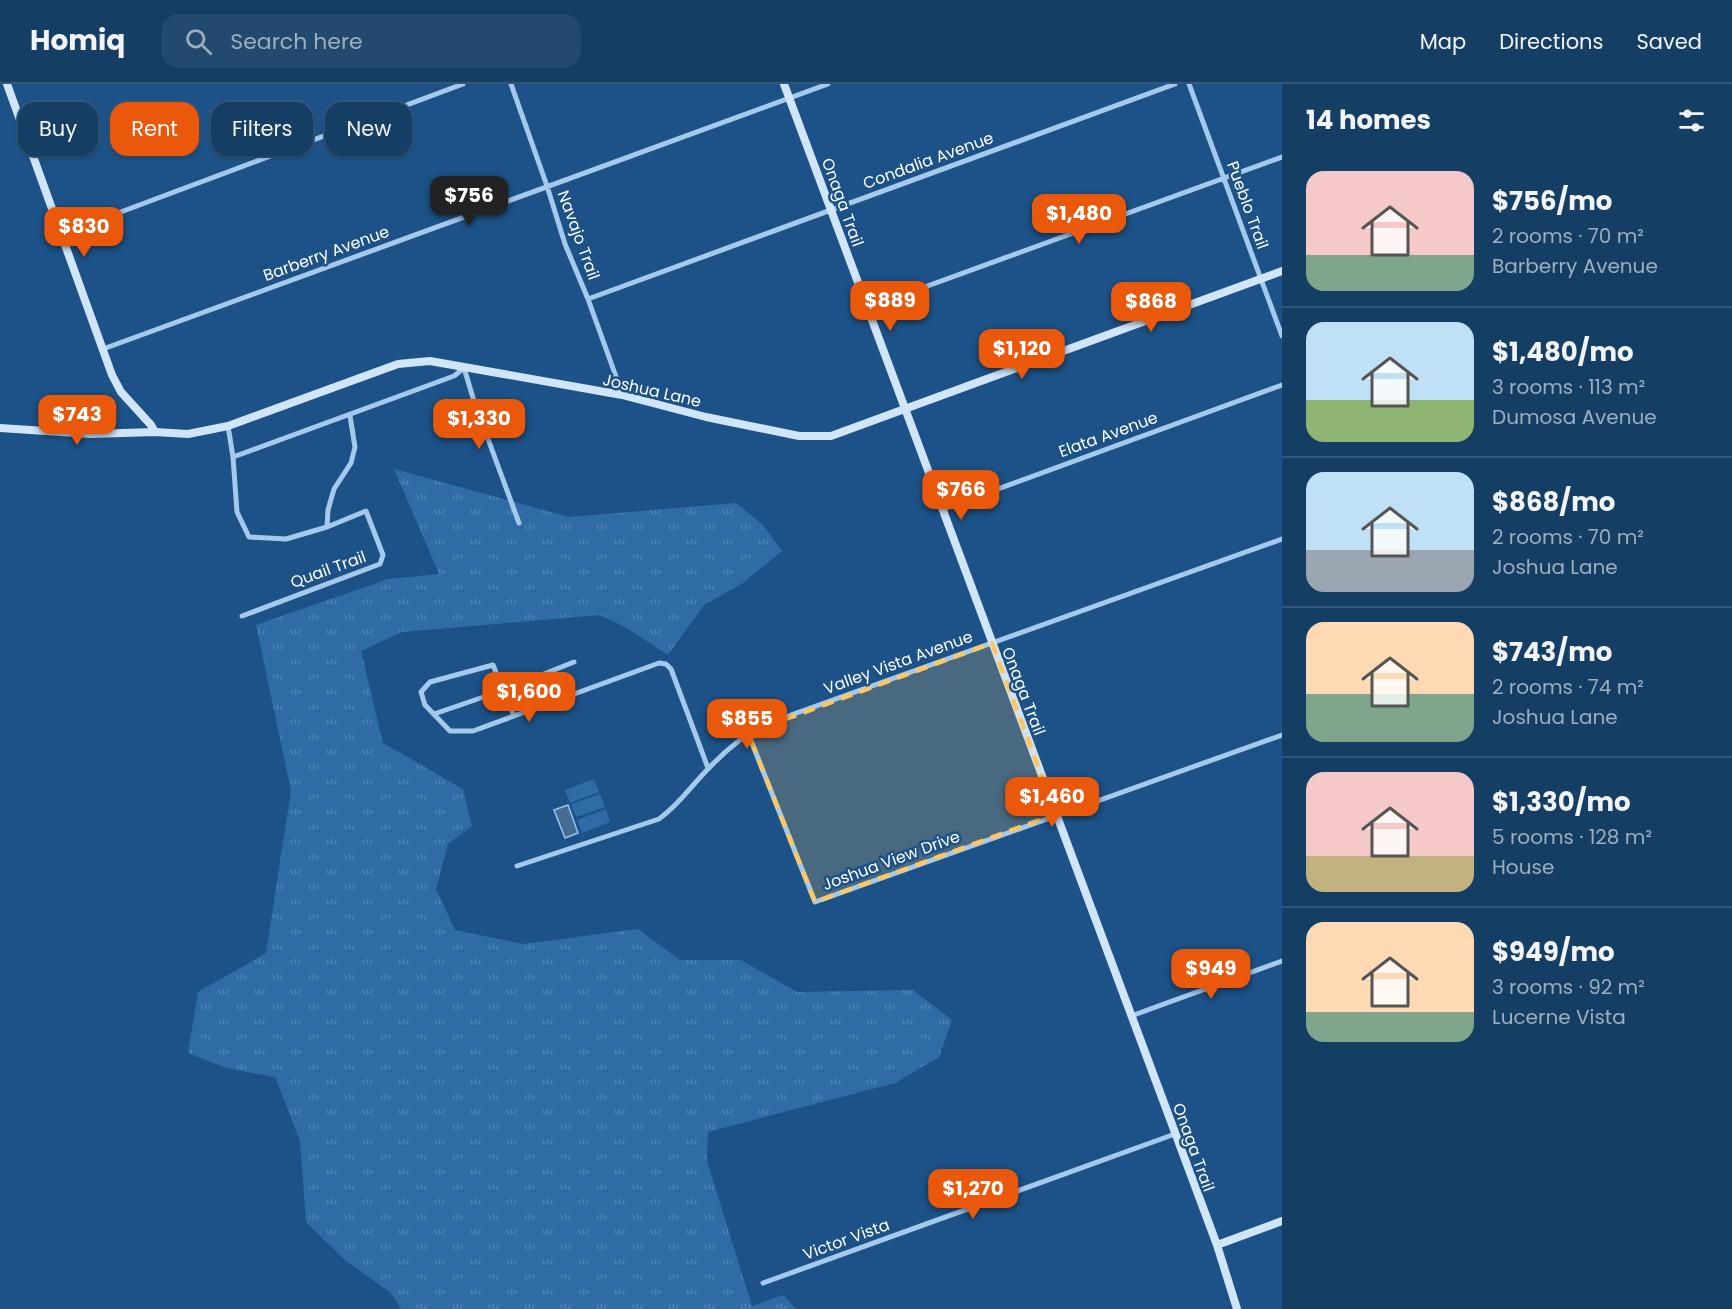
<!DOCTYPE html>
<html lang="en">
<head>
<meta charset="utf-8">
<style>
	:root { --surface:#153e65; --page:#22496e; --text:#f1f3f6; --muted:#9daebf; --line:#345779; --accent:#ea580c }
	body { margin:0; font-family:Poppins,sans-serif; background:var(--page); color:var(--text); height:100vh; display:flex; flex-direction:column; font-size:22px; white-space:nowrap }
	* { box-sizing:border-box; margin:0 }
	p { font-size:20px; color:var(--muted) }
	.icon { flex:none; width:33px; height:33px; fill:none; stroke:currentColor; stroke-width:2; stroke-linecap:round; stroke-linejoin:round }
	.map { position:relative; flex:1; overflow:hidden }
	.panel { display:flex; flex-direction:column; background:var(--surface); width:450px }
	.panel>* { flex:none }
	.hud { position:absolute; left:18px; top:18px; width:570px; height:54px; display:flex; gap:12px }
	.price { position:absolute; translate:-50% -51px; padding:0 14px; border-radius:12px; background:var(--accent); color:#fff; font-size:20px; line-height:39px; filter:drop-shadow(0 2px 3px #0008) }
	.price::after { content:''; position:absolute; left:50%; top:36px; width:18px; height:14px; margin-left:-9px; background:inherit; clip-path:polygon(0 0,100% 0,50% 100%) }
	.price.current { background:#222; color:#fff }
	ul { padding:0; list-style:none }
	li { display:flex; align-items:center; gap:18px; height:150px; padding:0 24px }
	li+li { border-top:2px solid var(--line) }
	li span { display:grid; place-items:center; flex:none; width:168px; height:120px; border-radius:18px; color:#555 }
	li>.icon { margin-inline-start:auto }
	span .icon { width:72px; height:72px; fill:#fffc; stroke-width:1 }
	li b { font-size:26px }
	h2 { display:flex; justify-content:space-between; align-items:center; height:72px; padding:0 24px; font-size:26px }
	.chip { padding:0 21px; border-radius:18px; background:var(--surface); box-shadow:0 2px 4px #0004,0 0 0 2px var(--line); font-size:21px; line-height:54px }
	.chip.current { background:var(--accent); color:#fff }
	header { display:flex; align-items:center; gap:36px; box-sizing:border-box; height:84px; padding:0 30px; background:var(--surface); border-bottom:2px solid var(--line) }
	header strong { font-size:28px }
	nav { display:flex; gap:33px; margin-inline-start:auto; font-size:21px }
	.search { width:420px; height:54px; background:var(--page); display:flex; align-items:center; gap:15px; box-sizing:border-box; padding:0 21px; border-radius:18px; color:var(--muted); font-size:22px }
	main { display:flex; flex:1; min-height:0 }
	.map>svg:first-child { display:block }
	.grass { fill:url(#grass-tufts) }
	.pitch { fill:#2f6ca5 }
	.water { fill:#466c93; stroke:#98c5ed; stroke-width:1.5 }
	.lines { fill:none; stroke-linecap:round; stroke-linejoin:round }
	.street { stroke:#a5c9eb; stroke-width:5 }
	.secondary { stroke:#d1e5f8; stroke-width:8 }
	.marked { fill:#fcc663; fill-opacity:0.2; stroke:#fcc663; stroke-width:4.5; stroke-dasharray:12 8; stroke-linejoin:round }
	.labels { text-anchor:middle; stroke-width:5; stroke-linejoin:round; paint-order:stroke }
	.street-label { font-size:16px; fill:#fff; stroke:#1c5287 }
</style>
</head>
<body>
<header>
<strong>Homiq</strong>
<div class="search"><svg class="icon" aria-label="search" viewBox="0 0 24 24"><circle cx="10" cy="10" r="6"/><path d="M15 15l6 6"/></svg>Search here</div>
<nav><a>Map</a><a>Directions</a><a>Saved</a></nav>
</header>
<main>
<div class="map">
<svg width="1282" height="1225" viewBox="0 0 1282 1225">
	<defs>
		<pattern id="grass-tufts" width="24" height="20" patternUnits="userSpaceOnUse" patternTransform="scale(1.5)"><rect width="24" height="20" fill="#2f6ca5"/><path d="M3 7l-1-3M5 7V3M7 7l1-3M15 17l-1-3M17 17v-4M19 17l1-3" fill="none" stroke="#4e82b2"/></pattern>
	</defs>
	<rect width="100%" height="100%" fill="#1c5287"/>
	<path class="grass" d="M394 385 569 433 736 419 763 441 782 467 743 499 704 521 668 571 625 543 600 531 402 548 361 567 383 659 463 705 472 742 448 760 436 805 455 846 523 860 638 845 680 876H741L797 908 913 906 952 936 939 973 895 999 708 1048 707 1077 752 1222 783 1211 796 1225H401L391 1209 346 1177 306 1138 300 1057 275 993 226 984 188 969 198 908 266 869 291 707 256 541 388 495 439 490Z"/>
	<path class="pitch" d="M594 695 599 708 570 719 565 706Z
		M600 710 605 723 576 733 571 720Z
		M606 725 610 738 582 749 577 736Z"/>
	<path class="water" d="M568 721 578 749 565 754 554 726Z"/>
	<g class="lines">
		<path class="street" d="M511 0 547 102 565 160 588 215 623 312
			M1189 0 1282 252
			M62 150 463 0
			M588 215 1175 0
			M867 224 1282 73
			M103 265 828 0
			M228 342 233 373 454 292 464 284 474 317 519 439
			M233 373 237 428 249 453 286 455 327 443 366 427 383 471 380 480 242 532
			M943 425 1282 301
			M327 443 328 426 334 405 351 379 355 363 350 332
			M434 630 504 606 574 578
			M514 632 493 581 430 598 421 608 425 621 450 647H473L659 579 666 580 671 585 708 684
			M748 649 815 818 1282 651
			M517 782 659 735C680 720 690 703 708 685 724 668 743 652 763 641L1282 455
			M1131 932 1282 877
			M763 1199 1175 1050"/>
		<path class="secondary" d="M7 0 112 291 121 308 151 341 155 348
			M784 0 1217 1161 1237 1225
			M0 344 91 350 155 348 188 350 228 342 398 280 430 277 622 311 706 333 799 352H831L1282 187
			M1217 1161 1282 1137"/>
	</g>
	<path class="marked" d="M992 559 1056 730 815 818 748 649Z"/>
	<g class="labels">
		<g class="street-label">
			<text transform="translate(928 76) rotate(-20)" y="6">Condalia Avenue</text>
			<text transform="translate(843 118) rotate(70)" y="6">Onaga Trail</text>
			<text transform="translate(1248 121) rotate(70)" y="6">Pueblo Trail</text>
			<text transform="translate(579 151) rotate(70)" y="6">Navajo Trail</text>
			<text transform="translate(326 169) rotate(-20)" y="6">Barberry Avenue</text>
			<text transform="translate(652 306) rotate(13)" y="6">Joshua Lane</text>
			<text transform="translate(1108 350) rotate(-20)" y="6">Elata Avenue</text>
			<text transform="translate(328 485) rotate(-20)" y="6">Quail Trail</text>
			<text transform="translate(898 578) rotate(-20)" y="6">Valley Vista Avenue</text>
			<text transform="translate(1024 607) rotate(69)" y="6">Onaga Trail</text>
			<text transform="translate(891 776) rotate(-20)" y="6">Joshua View Drive</text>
			<text transform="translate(1194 1063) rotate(70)" y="6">Onaga Trail</text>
			<text transform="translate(846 1155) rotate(-20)" y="6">Victor Vista</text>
		</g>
	</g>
</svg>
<b class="price current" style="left:469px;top:143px">$756</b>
<b class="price" style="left:1079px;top:161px">$1,480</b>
<b class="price" style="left:84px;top:174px">$830</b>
<b class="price" style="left:890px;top:248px">$889</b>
<b class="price" style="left:1151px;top:249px">$868</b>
<b class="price" style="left:1022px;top:296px">$1,120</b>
<b class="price" style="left:77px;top:362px">$743</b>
<b class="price" style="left:479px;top:366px">$1,330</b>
<b class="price" style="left:961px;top:437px">$766</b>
<b class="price" style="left:529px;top:639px">$1,600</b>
<b class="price" style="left:747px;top:666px">$855</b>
<b class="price" style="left:1052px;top:744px">$1,460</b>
<b class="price" style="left:1211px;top:916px">$949</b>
<b class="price" style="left:973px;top:1136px">$1,270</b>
<div class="hud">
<a class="chip">Buy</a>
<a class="chip current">Rent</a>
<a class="chip">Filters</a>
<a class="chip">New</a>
</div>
</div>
<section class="panel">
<h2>14 homes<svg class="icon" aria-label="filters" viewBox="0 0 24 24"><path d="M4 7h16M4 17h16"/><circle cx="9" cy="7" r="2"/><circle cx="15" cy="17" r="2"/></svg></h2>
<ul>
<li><span style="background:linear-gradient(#f6c9c9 70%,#7fa58c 0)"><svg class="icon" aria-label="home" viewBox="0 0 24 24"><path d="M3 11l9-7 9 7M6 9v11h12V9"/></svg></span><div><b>$756/mo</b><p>2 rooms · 70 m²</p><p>Barberry Avenue</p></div></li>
<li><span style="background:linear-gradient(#bfe0f5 65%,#8fb573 0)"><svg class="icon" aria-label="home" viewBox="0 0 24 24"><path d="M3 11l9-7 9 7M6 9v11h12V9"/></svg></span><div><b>$1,480/mo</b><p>3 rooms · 113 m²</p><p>Dumosa Avenue</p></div></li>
<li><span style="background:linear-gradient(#bfe0f5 65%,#9aa5b1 0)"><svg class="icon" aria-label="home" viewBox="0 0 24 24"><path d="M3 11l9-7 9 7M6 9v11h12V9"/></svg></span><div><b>$868/mo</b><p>2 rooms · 70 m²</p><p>Joshua Lane</p></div></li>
<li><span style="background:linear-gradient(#ffd9b3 60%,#7fa58c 0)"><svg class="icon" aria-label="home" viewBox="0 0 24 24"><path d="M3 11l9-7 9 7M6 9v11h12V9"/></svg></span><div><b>$743/mo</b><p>2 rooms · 74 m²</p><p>Joshua Lane</p></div></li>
<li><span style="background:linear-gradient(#f6c9c9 70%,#c2b280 0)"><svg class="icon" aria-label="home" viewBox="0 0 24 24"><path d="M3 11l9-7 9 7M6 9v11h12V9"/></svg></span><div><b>$1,330/mo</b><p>5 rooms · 128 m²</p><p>House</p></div></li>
<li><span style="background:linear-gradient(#ffd9b3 75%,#7fa58c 0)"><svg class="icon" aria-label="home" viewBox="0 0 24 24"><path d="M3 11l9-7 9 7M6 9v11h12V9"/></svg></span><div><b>$949/mo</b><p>3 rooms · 92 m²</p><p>Lucerne Vista</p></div></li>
</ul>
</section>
</main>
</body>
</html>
